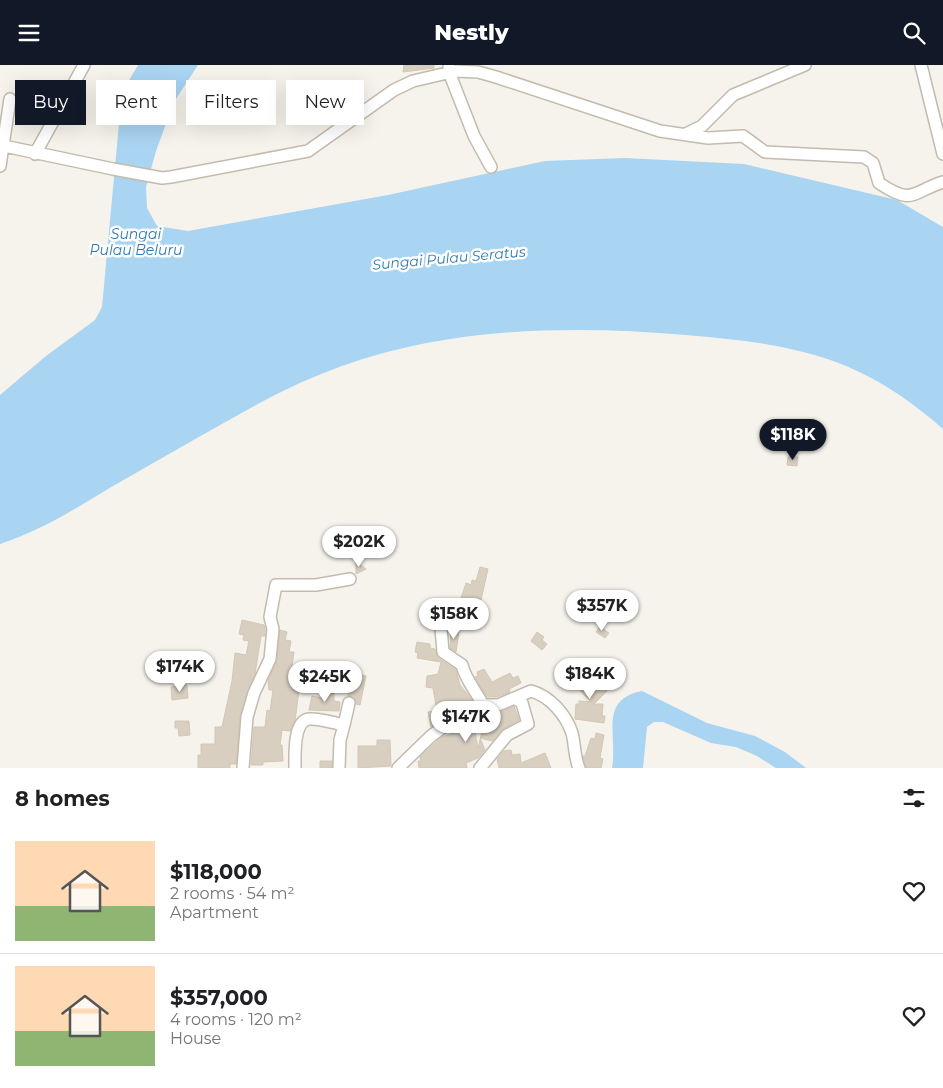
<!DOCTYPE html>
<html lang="en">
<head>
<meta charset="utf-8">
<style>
	:root { --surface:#fff; --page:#f2f2f2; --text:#202124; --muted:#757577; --line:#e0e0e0; --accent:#111827 }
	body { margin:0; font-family:Montserrat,sans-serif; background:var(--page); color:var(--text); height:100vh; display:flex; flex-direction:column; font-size:19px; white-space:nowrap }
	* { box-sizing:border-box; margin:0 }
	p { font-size:16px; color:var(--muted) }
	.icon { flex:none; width:28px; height:28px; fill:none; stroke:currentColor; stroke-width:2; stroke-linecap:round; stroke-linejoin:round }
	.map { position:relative; height:703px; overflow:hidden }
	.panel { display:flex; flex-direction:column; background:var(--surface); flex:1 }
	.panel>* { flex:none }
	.top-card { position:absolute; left:15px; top:15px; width:500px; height:45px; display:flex; gap:10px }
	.price { position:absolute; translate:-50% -42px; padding:0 11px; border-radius:18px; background:#fff; color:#222; font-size:16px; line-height:32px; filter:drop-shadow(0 1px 2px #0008) }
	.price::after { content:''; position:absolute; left:50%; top:30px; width:15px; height:11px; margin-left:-8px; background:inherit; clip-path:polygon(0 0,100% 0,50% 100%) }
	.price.on { background:var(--accent); color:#fff }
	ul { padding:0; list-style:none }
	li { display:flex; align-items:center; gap:15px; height:125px; padding:0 15px }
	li+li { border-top:1px solid var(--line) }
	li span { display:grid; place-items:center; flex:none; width:140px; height:100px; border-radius:0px; color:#555 }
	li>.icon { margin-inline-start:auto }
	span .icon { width:60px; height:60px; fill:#fffc; stroke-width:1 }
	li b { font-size:21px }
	h2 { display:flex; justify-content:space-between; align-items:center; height:60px; padding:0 15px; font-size:21px }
	.chip { padding:0 18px; border-radius:0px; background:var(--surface); box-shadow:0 5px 20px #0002; font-size:18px; line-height:45px }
	.chip.on { background:var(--accent); color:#fff }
	header { display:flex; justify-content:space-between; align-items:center; height:65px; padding:0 15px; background:var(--accent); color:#fff; font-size:22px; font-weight:800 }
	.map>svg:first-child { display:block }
	.water { fill:#a9d4f2 }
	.building { fill:#d8cfc1; stroke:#d3c7b4 }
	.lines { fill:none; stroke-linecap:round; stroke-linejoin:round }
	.minor-casing { stroke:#c2bbae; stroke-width:14 }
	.minor { stroke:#fff; stroke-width:11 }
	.labels { text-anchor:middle; stroke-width:5; stroke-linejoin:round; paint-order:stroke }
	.water-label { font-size:14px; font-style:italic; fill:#2e7ab2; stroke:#fff }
</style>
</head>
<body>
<header><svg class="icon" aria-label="menu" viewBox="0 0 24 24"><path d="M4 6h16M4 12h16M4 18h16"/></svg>Nestly<svg class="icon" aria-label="search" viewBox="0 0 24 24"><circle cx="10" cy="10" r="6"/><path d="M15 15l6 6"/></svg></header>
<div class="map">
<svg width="943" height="703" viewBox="0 0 943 703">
	<rect width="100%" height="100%" fill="#f6f3ec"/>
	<path class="water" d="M138 0H198L174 37 156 86 146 122 147 143 157 161 188 166 388 130 545 96 625 93 744 99 897 135 943 162V364C907 332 867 306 821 292 777 278 732 274 686 270 566 260 442 262 329 306 283 323 240 349 197 373 169 389 141 405 113 421 77 443 40 466 0 479V330L46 291 95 255 102 242 120 48 127 19Z
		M642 626 707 658 755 671 785 687 806 703H776L757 691 736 682 711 678 663 657H654L647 662 643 703H612C618 670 598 635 642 626Z"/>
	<path class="building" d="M404 0H434V3L403 7Z
		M788 392H798L797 401 787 400Z
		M356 497 366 504 356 509Z
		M480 502 488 504 481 535 472 533 470 539 460 536 466 518 471 520 472 515 476 516Z
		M426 536 460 543 454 563 444 556 436 558 420 554Z
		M242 555 264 560 265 565V571H261L255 609 240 650 236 699H230V703H198V690H201V679H215V662H222L232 616 235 588 246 590 249 576 243 575 244 570 239 569Z
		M600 562 609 568 605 573 596 567Z
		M280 565 287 567 285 575 291 576 289 587H294L291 608H297L296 617H300L295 656 290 666 282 665 280 680H282L283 696 263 697V700H251L254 662H265L267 645 270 646 273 625H269L268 616 277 595Z
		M451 565 459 567 456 587 450 583Z
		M537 567 544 572 542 575 547 579 542 585 531 576Z
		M417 577 430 579V583L435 584 438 593 456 605 460 620 472 635 453 642 454 645 431 662 428 647 437 646 433 623 426 622 427 611 438 609 441 597 417 593 418 588 415 587Z
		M484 604 492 617 510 608 513 613 518 611 521 618 509 624 510 627 496 632H487L475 612 478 611 477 607Z
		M588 607 607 626 594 639H603L602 651H605L604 658 575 654 576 639H579V636L591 637 575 620Z
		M357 609 366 611 360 640 356 639 354 632 348 631 351 613 356 614Z
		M187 620 188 633 172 635 171 622Z
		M322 628H334V636L340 637 339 646 309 645 312 631 322 633Z
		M514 641 519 655 503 664 492 676 480 673 485 685 478 693 466 698 467 703H419L418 696H421L420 692 436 677 442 672 474 660 478 684 484 657 488 655 486 648 501 647Z
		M175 656H189L190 670 179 671 178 663H175Z
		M596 668 604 670 600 693 603 694 601 703H586L583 691H585L591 673 595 674Z
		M377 675H390L391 701 358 703V681H377Z
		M511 685 512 690 520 689 521 698 545 688 551 703H499L497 694 504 686Z
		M320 696H332V703H320Z"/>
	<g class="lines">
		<g class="minor-casing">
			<path id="minor" d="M921 0 943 89
				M449 2V7L474 71 491 102
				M686 69 702 61 733 30 805 0
				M4 81 113 104 162 113 171 112 308 86 394 25 413 16 456 6 478 7 496 12 660 66 708 73 743 71 765 87 864 92 873 98 879 118C913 141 912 127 943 117
				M35 89 84 0
				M0 101 10 34
				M441 563 443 587 462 600C465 614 476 626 483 640
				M243 703 247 652 254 628 270 594 273 564 270 552 276 520H316L350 514
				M295 703C295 691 293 656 309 654 319 653 334 658 344 660L349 638
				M339 703 340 675 344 660
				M398 703 431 671 468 644 483 640H498L531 626C550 631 566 650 572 668 575 679 574 691 579 703
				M480 703 507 670 528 659 522 638 516 634"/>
		</g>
		<use href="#minor" class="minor"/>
	</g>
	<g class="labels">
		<g class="water-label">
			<text x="136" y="174">Sungai<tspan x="136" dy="16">Pulau Beluru</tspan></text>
			<text transform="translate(449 193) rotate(-5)" y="5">Sungai Pulau Seratus</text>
		</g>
	</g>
</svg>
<b class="price on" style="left:793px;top:396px">$118K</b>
<b class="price" style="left:359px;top:503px">$202K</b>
<b class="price" style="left:602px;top:567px">$357K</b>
<b class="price" style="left:454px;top:575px">$158K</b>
<b class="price" style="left:180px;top:628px">$174K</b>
<b class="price" style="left:590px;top:635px">$184K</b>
<b class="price" style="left:325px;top:638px">$245K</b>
<b class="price" style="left:466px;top:678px">$147K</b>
<div class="top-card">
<a class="chip on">Buy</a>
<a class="chip">Rent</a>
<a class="chip">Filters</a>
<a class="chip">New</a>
</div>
</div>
<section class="panel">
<h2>8 homes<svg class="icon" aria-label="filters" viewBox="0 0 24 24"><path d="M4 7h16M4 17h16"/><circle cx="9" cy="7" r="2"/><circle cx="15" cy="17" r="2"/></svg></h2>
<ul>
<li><span style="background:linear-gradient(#ffd9b3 65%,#8fb573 0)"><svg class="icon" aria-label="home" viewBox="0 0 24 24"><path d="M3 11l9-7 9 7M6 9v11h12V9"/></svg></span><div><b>$118,000</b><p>2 rooms · 54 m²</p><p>Apartment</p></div><svg class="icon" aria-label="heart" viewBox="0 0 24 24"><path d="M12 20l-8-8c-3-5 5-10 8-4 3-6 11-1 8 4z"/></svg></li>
<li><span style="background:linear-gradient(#ffd9b3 65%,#8fb573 0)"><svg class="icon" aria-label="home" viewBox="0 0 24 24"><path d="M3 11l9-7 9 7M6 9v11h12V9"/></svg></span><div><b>$357,000</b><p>4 rooms · 120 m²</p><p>House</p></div><svg class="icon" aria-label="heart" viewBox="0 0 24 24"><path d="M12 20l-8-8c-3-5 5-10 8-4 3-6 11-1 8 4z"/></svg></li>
</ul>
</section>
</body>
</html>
